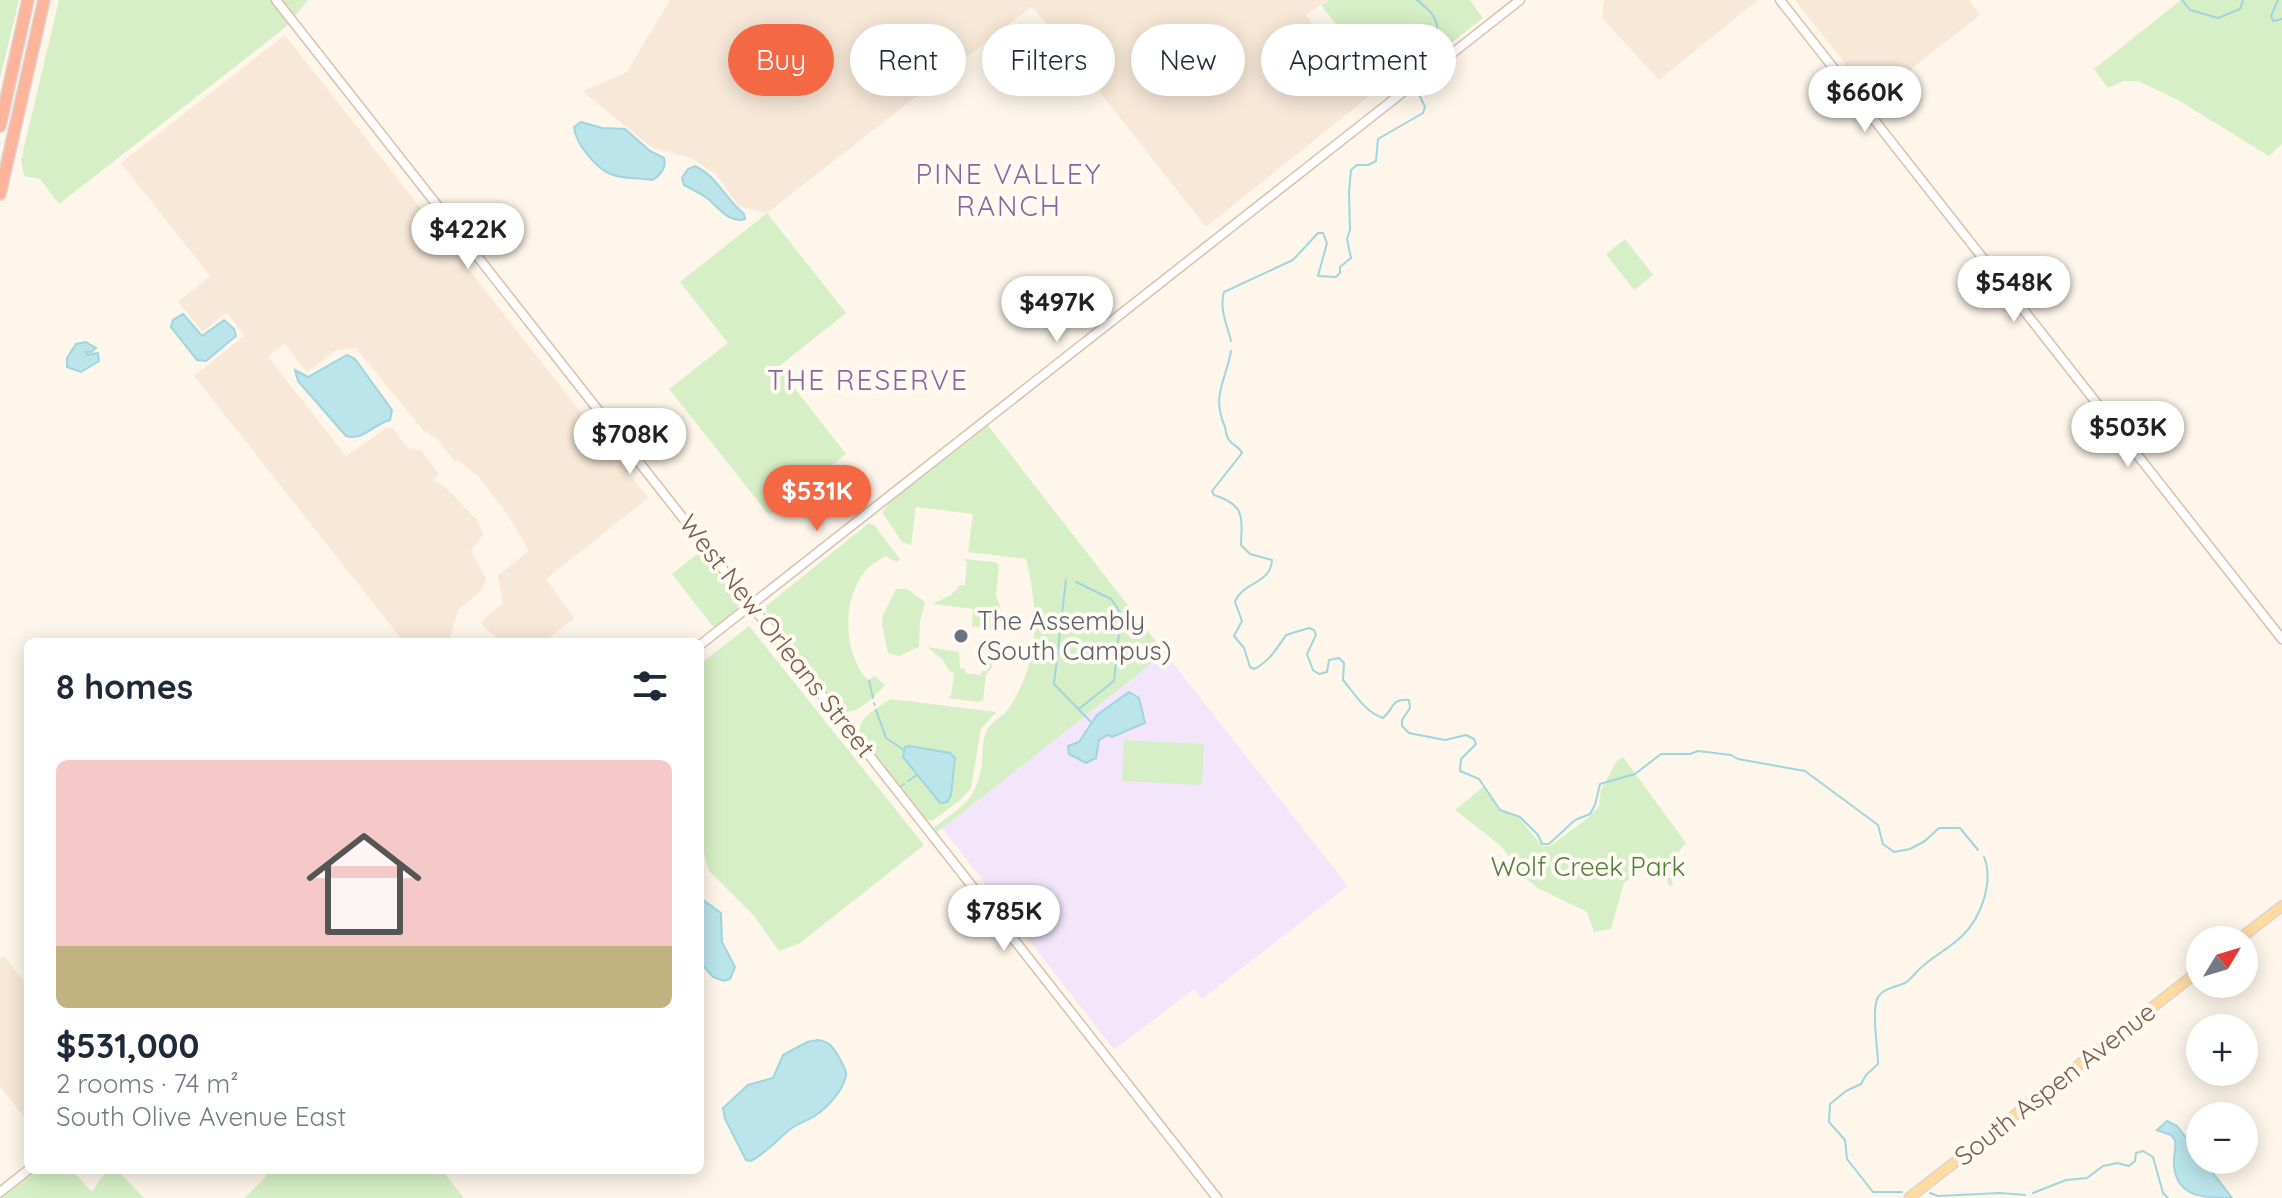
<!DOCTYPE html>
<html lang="en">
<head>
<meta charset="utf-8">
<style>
	:root { --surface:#fff; --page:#f6f6f7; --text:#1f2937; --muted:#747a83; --accent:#f46944 }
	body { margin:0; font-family:Quicksand,sans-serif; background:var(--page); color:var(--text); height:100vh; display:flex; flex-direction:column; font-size:30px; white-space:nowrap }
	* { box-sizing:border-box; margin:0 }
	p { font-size:26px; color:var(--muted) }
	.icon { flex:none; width:44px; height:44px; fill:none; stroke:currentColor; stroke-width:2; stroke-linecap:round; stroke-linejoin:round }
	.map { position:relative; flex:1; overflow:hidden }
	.details { position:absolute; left:24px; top:638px; width:680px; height:536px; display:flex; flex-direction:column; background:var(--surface); border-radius:12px; box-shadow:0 4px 20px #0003 }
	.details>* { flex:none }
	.guide { position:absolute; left:728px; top:24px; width:760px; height:72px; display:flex; gap:16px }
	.needle { width:52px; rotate:52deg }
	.fabs { position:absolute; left:2186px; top:926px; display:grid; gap:16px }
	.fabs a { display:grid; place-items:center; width:72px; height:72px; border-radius:50%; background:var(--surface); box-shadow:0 4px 20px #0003; font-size:40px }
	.price { position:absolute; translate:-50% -68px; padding:0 18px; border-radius:28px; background:#fff; color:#222; font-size:26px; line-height:52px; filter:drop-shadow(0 2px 4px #0008) }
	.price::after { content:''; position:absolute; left:50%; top:48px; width:24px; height:18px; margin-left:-12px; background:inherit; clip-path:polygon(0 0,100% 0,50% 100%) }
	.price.current { background:var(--accent); color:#fff }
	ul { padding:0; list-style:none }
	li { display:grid; align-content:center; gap:16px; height:424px; padding:0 32px }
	li span { display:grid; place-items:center; height:248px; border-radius:12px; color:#555 }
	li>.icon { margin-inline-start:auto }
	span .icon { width:144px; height:144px; fill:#fffc; stroke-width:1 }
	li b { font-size:34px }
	h2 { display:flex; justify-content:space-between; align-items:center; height:96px; padding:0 32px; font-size:34px }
	.pill { padding:0 28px; border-radius:36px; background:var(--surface); box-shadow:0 4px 20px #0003; font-size:28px; line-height:72px }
	.pill.current { background:var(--accent); color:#fff }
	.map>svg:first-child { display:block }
	.residential { fill:#f7e8d7 }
	.education { fill:#f3e6fb }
	.green { fill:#d7efc6 }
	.water { fill:#bbe5eb; stroke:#a0d5de; stroke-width:2 }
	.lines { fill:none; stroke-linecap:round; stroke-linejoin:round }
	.stream { stroke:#a0d5de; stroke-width:2 }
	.secondary-casing { stroke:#d9c0ad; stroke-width:11 }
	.primary-casing { stroke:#ddd4d0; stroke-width:12 }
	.highway-casing { stroke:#ddd4d0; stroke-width:14 }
	.secondary { stroke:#fff; stroke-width:8 }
	.primary { stroke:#ffdba0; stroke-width:9 }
	.highway { stroke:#feb49b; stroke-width:11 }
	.worship-dot { fill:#6b7280; stroke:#fffaf2; stroke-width:3 }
	.labels { text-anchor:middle; stroke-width:8; stroke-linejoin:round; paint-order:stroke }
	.worship-label { font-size:26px; fill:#5b616d; stroke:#fffaf2; text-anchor:start }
	.street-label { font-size:26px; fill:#7d5b49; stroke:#fffaf2 }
	.park-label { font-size:26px; fill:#517e3c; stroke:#fffaf2 }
	.neighbourhood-label { font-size:28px; letter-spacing:2px; fill:#8c65a0; stroke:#fffaf2 }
</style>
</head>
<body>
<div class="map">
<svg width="2282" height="1198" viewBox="0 0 2282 1198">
	<rect width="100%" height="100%" fill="#fef6ea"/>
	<path class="residential" d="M670 0H1327L1306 15 1368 97 1206 227 1032 6 767 213 738 206 717 175 691 158 651 147 582 91 626 73Z
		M1604 0H1758L1659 80 1602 18Z
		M1795 0H1969L1980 15 1873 99Z
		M285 35 648 498 546 579 574 618 544 642 500 640 486 629 481 622 503 603 498 575 529 551 505 511 479 477 458 460 455 462 437 439 423 430 356 348 336 350 307 372 285 344 268 357 346 456 387 428H393L408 448 421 450 439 474 433 480 445 487 478 521 483 535 471 551 486 578 482 590 458 610 449 642H404L194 376 244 336 227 312 203 332 178 302 210 276 121 163Z
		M4 956 28 987V1122L0 1086V959Z"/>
	<path class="education" d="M1165 653 1348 886 1202 999 1194 989 1114 1050 942 828Z"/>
	<path class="green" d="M0 0H19L0 78Z
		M59 0H308L286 27 59 204 40 179 24 176 21 160Z
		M1329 0H1470L1483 18 1413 73 1390 78 1383 84 1321 5Z
		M2181 0H2282V144L2269 156 2178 100 2138 81H2123L2108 88 2094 69Z
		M767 213 846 313 778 367 846 454 769 515 669 389 728 343 680 282Z
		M1625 239 1653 275 1634 290 1606 254Z
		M986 423 1165 653 935 834 933 828C963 805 976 802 982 763 983 753 982 741 986 732 990 721 1005 716 1010 707 1040 659 1039 612 1026 559L968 552 973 514 916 507 911 545 902 542 882 512 894 496Z
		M869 523 874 525 900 559 897 562 885 556C880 560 873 563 869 567 841 594 842 654 868 680L875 676 885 685C875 696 856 717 840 711L767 612 766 606Z
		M701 551 739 603 737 610 714 628 672 574Z
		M963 559 995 562 999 565 996 595 1002 614 995 623 994 630H980V627L972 626 973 609 932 604 951 595 960 585H965L967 562Z
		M896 589H907L925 602 920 622 919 647 899 656 888 653 882 625 883 615Z
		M749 626 924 845 800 943 779 951 754 916 709 871 700 840V664Z
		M991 638 993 639 992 667 986 675 983 700 978 702 947 698 951 696 954 673 950 672 942 659 927 647 959 652 960 668 965 669V673L981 675 982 671H987Z
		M891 699 996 712 981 729 971 788 959 801 932 821 923 819 860 738C855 719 876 708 891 699Z
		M1124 740 1204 744 1202 785 1122 781Z
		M1623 757 1686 843 1668 864 1673 885 1669 886 1659 856 1624 883 1611 929 1594 932 1587 912 1538 888 1527 879 1501 846 1455 810 1483 787 1500 811 1519 818 1542 846H1550L1588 818 1599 806 1601 790 1616 762Z
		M35 1170H72L92 1192C99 1182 103 1170 117 1170L144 1198H0Z
		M263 1170H442L464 1198H244L267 1176Z"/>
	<path class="water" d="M581 122 602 128 625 129 650 151 664 158C667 167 660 176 652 180 639 178 626 179 613 175 597 170 575 143 574 127Z
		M695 166C718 177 725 199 744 214L745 219C729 224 718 207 707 198 700 193 692 189 684 185L682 178 688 169Z
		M183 314 202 336 224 320 234 329 236 336 206 361 197 360 171 327 173 320Z
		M86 342 96 348 91 352H86L87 355 98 353 99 361 81 372 67 367V358L76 344Z
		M347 355 355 359 392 410 390 420C373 424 364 441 346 436L298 381 295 370 308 377Z
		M1129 692 1139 698 1145 723 1112 737 1108 735 1099 740 1096 758 1086 763 1069 754 1068 746 1079 742 1097 715Z
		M909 746 950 753 955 758 951 795 947 802 940 803 903 757 905 747Z
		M703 900 721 913 722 942 735 967 730 979 724 981 713 977 701 963 700 901Z
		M818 1040C831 1042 833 1048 840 1059 842 1064 847 1069 846 1076 843 1090 828 1107 816 1115 808 1121 797 1123 789 1130 776 1141 766 1153 751 1161L746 1160 725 1119 723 1108 748 1085 773 1078 783 1055 807 1042Z
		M2167 1121 2177 1126 2200 1156V1160H2203L2232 1198C2206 1198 2176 1198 2174 1165 2173 1156 2177 1149 2175 1140L2171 1135 2157 1130Z"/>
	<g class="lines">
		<path class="stream" d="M2182 0 2190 10 2218 18 2240 9 2243 0
			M2278 0 2271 16 2273 21 2282 19
			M1408 79C1402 61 1404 45 1422 36L1431 37 1437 33C1439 17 1428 9 1417 0
			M1231 341C1227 325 1219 308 1224 292L1293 260 1318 233H1323L1327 243 1318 276 1336 277 1340 273V267L1351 258 1347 239 1350 230 1349 192 1351 170 1357 165H1368L1376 161 1378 139 1423 113 1425 107 1417 90
			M1231 351C1226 381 1211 395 1225 427 1226 431 1226 436 1229 440 1233 446 1239 446 1242 453L1212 491 1214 495C1245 505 1242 516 1241 545L1250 554 1272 560C1271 584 1242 582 1235 602L1242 621 1234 636 1244 648 1250 667 1254 669C1268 663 1278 647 1286 635L1309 628 1314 630 1316 635 1307 654 1313 670 1319 674 1327 672 1329 660 1339 658 1344 663 1343 680C1355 694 1365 712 1383 718 1394 709 1391 698 1409 700L1410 708 1402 720V726L1409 733 1445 740 1466 735 1474 739 1476 744 1461 759 1460 771 1479 779 1500 810 1520 817 1538 835 1542 844H1549L1575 820 1590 814 1595 805 1600 784 1635 774 1661 754H1690L1698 751 1731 755 1738 759 1805 771 1878 825 1883 844 1894 852 1910 849 1925 841 1939 828H1960L1978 850
			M1066 580 1054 684 1091 722
			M1076 582 1111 599 1121 614 1114 681 1080 708
			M869 681 873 698
			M874 703 875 705
			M876 710 886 738 904 750
			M908 781 917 775
			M900 787 904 784
			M1902 1192H1873L1847 1159 1845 1140 1829 1122 1830 1104 1846 1091 1861 1084 1866 1075 1878 1064C1878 1048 1871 1010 1878 997 1884 988 1896 987 1905 983 1913 978 1916 971 1923 966 1935 955 1950 948 1962 936 1981 918 1994 882 1984 857
			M1930 1193 1938 1196 2000 1193 2025 1195
			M2033 1193 2066 1180 2087 1178 2103 1166 2117 1163 2129 1166 2135 1161 2136 1153 2143 1151 2153 1157 2163 1193 2168 1198"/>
		<g class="secondary-casing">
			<path id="secondary" d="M276 0 1217 1198
				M1780 0 2282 639
				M700 645 1520 0
				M0 1192 28 1170"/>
		</g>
		<g class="primary-casing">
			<path id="primary" d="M2238 940 2282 906
				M1909 1198 2200 970"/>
		</g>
		<g class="highway-casing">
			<path id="highway" d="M0 126 28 0
				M0 194 44 0"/>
		</g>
		<use href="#secondary" class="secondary"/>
		<use href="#primary" class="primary"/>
		<use href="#highway" class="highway"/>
	</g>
	<circle class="worship-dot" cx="961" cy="636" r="8"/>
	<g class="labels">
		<g class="worship-label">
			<text x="977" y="630">The Assembly<tspan x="977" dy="30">(South Campus)</tspan></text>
		</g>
		<g class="street-label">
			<text transform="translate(777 636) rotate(52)" y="9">West New Orleans Street</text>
			<text transform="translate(2055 1084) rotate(-38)" y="9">South Aspen Avenue</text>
		</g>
		<g class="park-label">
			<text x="1588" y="876">Wolf Creek Park</text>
		</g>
		<g class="neighbourhood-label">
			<text x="1009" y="184">PINE VALLEY<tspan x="1009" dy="32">RANCH</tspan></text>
			<text x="868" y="390">THE RESERVE</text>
		</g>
	</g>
</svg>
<div class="fabs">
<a><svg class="needle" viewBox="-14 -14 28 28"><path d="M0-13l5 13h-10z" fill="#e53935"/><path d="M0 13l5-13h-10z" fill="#747a83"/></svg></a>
<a>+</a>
<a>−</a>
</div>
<b class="price" style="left:1865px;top:134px">$660K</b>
<b class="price" style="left:468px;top:271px">$422K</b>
<b class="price" style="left:2014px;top:324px">$548K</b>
<b class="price" style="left:1057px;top:344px">$497K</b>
<b class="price" style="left:2128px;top:469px">$503K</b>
<b class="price" style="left:630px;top:476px">$708K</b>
<b class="price current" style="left:817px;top:533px">$531K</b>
<b class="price" style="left:1004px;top:953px">$785K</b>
<div class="guide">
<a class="pill current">Buy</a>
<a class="pill">Rent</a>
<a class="pill">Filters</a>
<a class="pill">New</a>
<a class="pill">Apartment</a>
</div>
<section class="details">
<h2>8 homes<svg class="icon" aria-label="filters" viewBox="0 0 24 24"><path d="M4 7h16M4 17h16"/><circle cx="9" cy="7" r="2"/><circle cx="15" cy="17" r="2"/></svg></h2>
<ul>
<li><span style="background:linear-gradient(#f6c9c9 75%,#c2b280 0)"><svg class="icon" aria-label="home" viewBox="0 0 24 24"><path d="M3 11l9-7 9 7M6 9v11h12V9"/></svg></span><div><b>$531,000</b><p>2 rooms · 74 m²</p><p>South Olive Avenue East</p></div></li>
</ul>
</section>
</div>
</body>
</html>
